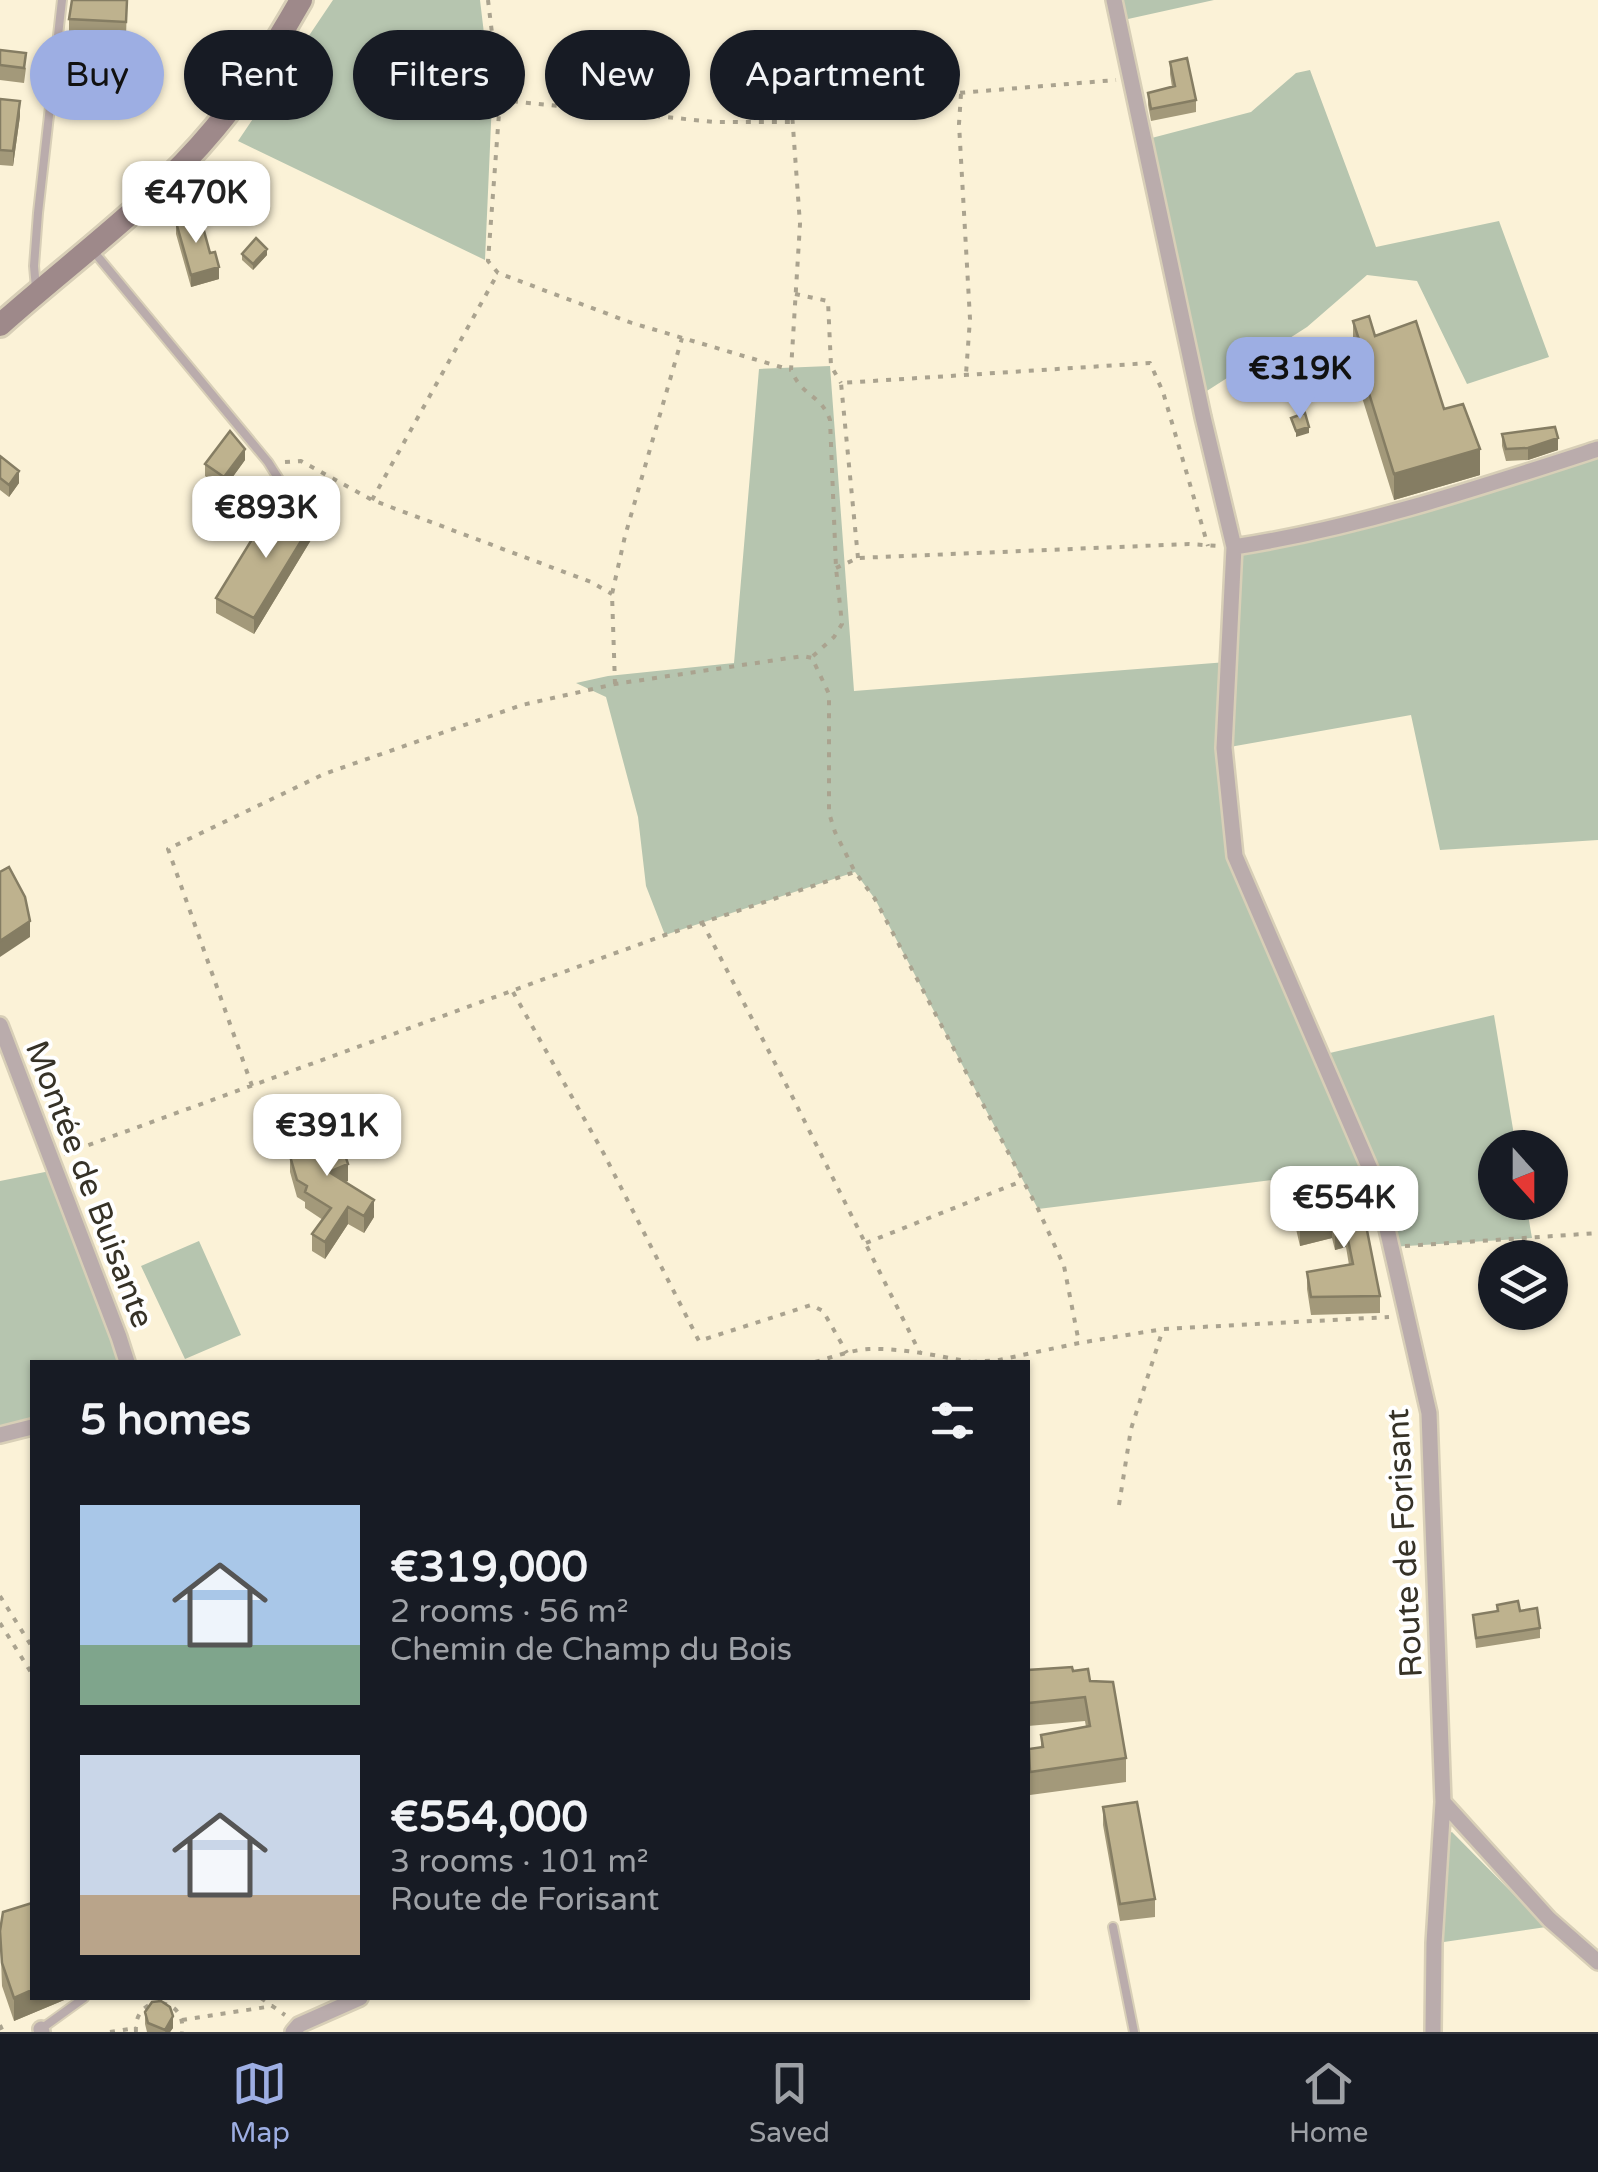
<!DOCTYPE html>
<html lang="en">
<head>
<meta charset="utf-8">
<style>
	:root { --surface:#171b24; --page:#242831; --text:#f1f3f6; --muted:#9ea1a6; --line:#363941; --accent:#9daee3 }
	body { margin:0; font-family:"Varela Round",sans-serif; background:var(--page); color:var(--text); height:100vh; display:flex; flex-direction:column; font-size:38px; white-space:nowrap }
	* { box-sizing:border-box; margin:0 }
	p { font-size:32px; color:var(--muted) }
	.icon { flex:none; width:55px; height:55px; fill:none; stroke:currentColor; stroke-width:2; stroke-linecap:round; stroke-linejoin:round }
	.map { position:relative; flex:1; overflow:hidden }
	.panel { position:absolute; left:30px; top:1360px; width:1000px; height:640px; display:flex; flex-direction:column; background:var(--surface); border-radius:0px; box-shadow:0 2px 8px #0004 }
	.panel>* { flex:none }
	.top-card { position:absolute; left:30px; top:30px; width:1000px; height:90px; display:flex; gap:20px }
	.needle { width:65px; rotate:159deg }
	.fabs { position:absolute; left:1478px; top:1130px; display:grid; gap:20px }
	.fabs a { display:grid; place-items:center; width:90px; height:90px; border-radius:50%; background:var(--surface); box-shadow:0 2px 8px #0004; font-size:50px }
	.price { position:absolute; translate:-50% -85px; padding:0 22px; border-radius:20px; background:#fff; color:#222; font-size:32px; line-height:65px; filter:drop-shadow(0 2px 5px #0008) }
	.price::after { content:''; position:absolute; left:50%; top:60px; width:30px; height:22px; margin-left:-15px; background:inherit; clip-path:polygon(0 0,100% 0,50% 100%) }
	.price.active { background:var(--accent); color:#111 }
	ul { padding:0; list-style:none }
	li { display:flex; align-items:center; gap:30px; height:250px; padding:0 50px }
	li span { display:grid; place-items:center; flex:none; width:280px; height:200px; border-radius:0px; color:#555 }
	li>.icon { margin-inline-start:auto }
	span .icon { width:120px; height:120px; fill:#fffc; stroke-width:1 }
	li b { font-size:42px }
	h2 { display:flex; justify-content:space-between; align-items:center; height:120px; padding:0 50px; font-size:42px }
	.chip { padding:0 35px; border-radius:45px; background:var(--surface); box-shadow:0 2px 8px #0004; font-size:35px; line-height:90px }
	.chip.active { background:var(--accent); color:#111 }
	.tab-bar { display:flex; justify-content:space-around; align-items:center; height:140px; border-top:2px solid var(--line); background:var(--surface); font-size:28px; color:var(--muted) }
	.tab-bar a { display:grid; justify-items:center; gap:5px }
	.tab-bar .active { color:var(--accent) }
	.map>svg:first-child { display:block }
	.green { fill:#b6c5af }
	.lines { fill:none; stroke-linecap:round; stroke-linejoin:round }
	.service-casing { stroke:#d8cfb7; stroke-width:12 }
	.minor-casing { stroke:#d8cfb7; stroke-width:20 }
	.secondary-casing { stroke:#d8cfb7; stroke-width:28 }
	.path { stroke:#aaa38f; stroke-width:4; stroke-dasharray:5 8; stroke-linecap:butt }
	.service { stroke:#baacac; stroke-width:8 }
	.minor { stroke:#baacac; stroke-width:15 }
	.secondary { stroke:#9e898a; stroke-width:22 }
	.wall { fill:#a3997a }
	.shaded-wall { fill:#857d63 }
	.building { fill:#beb28e; stroke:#857d63; stroke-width:2.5 }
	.labels { text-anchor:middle; stroke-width:8; stroke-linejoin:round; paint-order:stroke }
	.street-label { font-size:32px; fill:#363227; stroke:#fff }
</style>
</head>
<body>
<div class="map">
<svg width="1598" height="2032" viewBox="0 0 1598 2032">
	<rect width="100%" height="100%" fill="#fbf2d7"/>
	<path class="green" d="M333 0H480L492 101 485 260 238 141Z
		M1114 0H1214L1119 21Z
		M1310 70 1376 247 1499 221 1549 357 1467 384 1417 281 1367 275 1307 327 1199 396 1144 140 1251 112 1296 73Z
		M830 366 854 691 1227 662 1234 547 1277 540 1598 450V840L1440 850 1411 715 1224 748 1235 856 1321 1055 1494 1015 1516 1147 1495 1148V1202L1526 1203 1532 1238 1391 1247 1369 1168 1038 1209 875 899 855 872 665 935 646 886 638 817 606 697 576 683 608 676 734 663 759 369Z
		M55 1170 127 1362H32V1427L0 1435V1181Z
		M199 1241 241 1335 185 1359 141 1266Z
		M1452 1832 1546 1927 1437 1943 1443 1836Z"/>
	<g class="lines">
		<g class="service-casing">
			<path id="service" d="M94 252 268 462 292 500
				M36 288 34 266 38 213 62 0
				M1113 1927 1134 2032
				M41 2029 84 1998"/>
		</g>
		<g class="minor-casing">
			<path id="minor" d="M1114 0 1203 417 1234 547 1224 748 1235 856 1377 1185 1429 1413 1443 1802 1434 1943 1433 2032
				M1234 547C1358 528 1478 488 1598 449
				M0 1025 119 1337 127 1362
				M0 1435 32 1427
				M1443 1802 1549 1919 1598 1962
				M41 2029 42 2032
				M293 2032 299 2025 360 1998"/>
		</g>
		<g class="secondary-casing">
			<path id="secondary" d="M0 325C73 260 153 203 215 128 248 89 276 44 301 0"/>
		</g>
		<path class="path" d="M488 0 500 100 488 261 498 273 632 323 791 370
			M961 94 959 124 970 319 966 374
			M500 100 714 122H792
			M795 294 828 301 831 366 841 383
			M285 462 301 461 372 500 591 582 612 594
			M372 500 498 273
			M858 558 841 383 1150 363 1163 392 1208 546
			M836 568 858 558 1189 544 1219 546
			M813 656 834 637 842 624 836 568 830 420C821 394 803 398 791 370L800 224 792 113 801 106 1116 80
			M615 684 612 594 625 536 682 338
			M702 922 792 1096 920 1353
			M513 992 604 1154 699 1341 811 1305 823 1311 847 1353
			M252 1086 168 849 324 774 522 705 615 684 803 656 812 658 829 694V813L835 832 854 870
			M64 1154 665 935 855 872 875 899 1038 1209 1064 1266 1079 1343
			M866 1243 1022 1181
			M1405 1246 1598 1233
			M815 1362C833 1357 851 1350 869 1349 903 1348 938 1356 971 1362
			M972 1362 999 1360 1079 1343 1163 1329 1389 1317
			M1119 1505 1131 1429 1163 1329
			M0 1596 32 1647
			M0 1623 32 1674
			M261 1998 285 2015
			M162 2003C177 2006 184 2017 182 2032
			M182 2020 273 2006
			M0 2025 3 2032
			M110 2032 136 2028
			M136 2032C135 2018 140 2009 153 2003"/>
		<use href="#service" class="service"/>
		<use href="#minor" class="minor"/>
		<use href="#secondary" class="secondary"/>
	</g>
	<path class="wall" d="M72 0H127L126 39 69 37V19Z
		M0 50 26 68 24 83 0 80Z
		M1170 62 1196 100V112L1151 121 1148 105V93L1172 87 1170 74Z
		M0 99 20 116 13 166 0 165Z
		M176 222 210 253 219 279 191 287 176 234Z
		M242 254 267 255 253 270 242 260Z
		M1353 321 1375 336 1444 409 1480 475 1394 500 1355 375V356L1353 348Z
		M1502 434 1558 450 1528 460 1506 461 1502 446Z
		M0 456 19 483 9 497 0 490Z
		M245 460 224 489 205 476V464Z
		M317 530 254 634 216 613V598L266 541Z
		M290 1156 348 1181 345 1182 374 1217 364 1233 348 1224 325 1259 312 1251V1234L323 1220 305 1208V1202L297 1197 290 1172Z
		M1360 1195 1380 1296V1313L1311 1315 1307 1289V1272L1349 1265 1346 1247 1335 1250 1332 1238 1300 1246 1296 1229V1211Z
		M1497 1605 1520 1611 1540 1628V1638L1476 1648 1473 1615 1497 1611Z
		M1028 1670 1073 1671 1090 1681 1126 1758V1782L1030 1795 1029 1749 1041 1747V1735L1086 1727 1085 1721 1028 1726Z
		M1103 1807 1155 1899V1917L1120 1921 1103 1825Z
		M0 1931 32 1998H69L14 2021 2 1986Z
		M145 2012 173 2028 170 2032H147L145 2024Z"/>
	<path class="shaded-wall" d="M20 101V116L13 166V151Z
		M267 249V255L253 270V264Z
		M219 267V279L191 287V275Z
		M1309 427V433L1296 437V431Z
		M1558 438V450L1528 460V448Z
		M245 449V460L224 489V477Z
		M1480 449V475L1394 500V474Z
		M19 471V483L9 497V485Z
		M317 515V530L254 634V618Z
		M30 921V937L0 957V941Z
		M348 1164V1181L329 1189V1172Z
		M374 1200V1217L364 1233V1216Z
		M348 1207V1224L325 1259V1242Z
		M1332 1221V1238L1300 1246V1228Z
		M1346 1230V1247L1335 1250V1232Z
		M32 1990V1998H69L14 2021V1998Z
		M173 2016V2028L170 2032H165Z"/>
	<path class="building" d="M72 0H127L126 22 69 19Z
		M0 50 26 53 24 68 0 65Z
		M1187 58 1196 100 1151 109 1148 93 1175 86 1170 62Z
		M0 99 20 101 13 151 0 150Z
		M200 216 210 253 215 252 219 267 191 275 176 222Z
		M256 238 267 249 253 264 242 254Z
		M1369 316 1375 336 1416 321 1444 409 1463 404 1480 449 1394 474 1355 348 1361 346 1353 321Z
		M1305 413 1309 427 1296 431 1291 418Z
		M1555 427 1558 438 1528 448 1506 449 1502 434Z
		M230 431 245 449 224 477 205 464Z
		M0 456 19 471 9 485 0 478Z
		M293 499 317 515 254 618 216 598 254 536 266 541Z
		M9 867 25 897 30 921 0 941V872Z
		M322 1131 339 1136 348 1164 329 1172 374 1200 364 1216 348 1207 325 1242 312 1234 331 1208 305 1192 307 1186 297 1180 290 1156 298 1152 300 1136Z
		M1360 1195 1380 1296 1311 1297 1307 1272 1353 1264 1346 1230 1335 1232 1332 1221 1300 1228 1296 1211Z
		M1518 1601 1520 1611 1537 1608 1540 1628 1476 1638 1473 1615 1498 1611 1497 1605Z
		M1072 1667 1073 1671 1088 1669 1090 1681 1113 1682 1126 1758 1030 1772 1029 1749 1043 1747 1041 1735 1090 1726 1085 1697 1028 1703V1670Z
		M1137 1802 1155 1899 1120 1904 1103 1807Z
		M32 1903V1990L14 1998 2 1963 0 1931 3 1912Z
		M161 2001 170 2007 173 2016 165 2030 148 2023 145 2012 152 2002Z"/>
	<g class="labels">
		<g class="street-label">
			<text transform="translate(90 1184) rotate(69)" y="11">Montée de Buisante</text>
			<text transform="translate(1404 1543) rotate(-93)" y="11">Route de Forisant</text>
		</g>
	</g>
</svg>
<div class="fabs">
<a><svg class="needle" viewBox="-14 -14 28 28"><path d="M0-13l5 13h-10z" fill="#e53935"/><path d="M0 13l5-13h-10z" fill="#9ea1a6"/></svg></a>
<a><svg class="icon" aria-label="layers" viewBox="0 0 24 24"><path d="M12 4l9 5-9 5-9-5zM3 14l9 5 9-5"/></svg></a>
</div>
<b class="price" style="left:196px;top:246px">€470K</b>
<b class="price active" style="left:1300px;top:422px">€319K</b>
<b class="price" style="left:266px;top:561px">€893K</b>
<b class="price" style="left:327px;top:1179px">€391K</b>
<b class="price" style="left:1344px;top:1251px">€554K</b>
<div class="top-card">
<a class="chip active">Buy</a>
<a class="chip">Rent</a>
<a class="chip">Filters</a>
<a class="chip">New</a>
<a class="chip">Apartment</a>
</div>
<section class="panel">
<h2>5 homes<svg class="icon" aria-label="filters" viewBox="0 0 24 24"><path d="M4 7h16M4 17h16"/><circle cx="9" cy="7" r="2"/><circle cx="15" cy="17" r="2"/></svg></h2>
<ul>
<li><span style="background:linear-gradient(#a9c7e8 70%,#7fa58c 0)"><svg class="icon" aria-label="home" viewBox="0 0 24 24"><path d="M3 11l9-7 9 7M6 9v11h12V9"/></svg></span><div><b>€319,000</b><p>2 rooms · 56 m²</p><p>Chemin de Champ du Bois</p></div></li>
<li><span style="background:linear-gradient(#c9d6e8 70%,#b9a48a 0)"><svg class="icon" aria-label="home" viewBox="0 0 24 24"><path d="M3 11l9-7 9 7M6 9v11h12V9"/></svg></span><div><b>€554,000</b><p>3 rooms · 101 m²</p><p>Route de Forisant</p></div></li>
</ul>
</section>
</div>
<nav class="tab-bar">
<a class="active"><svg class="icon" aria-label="map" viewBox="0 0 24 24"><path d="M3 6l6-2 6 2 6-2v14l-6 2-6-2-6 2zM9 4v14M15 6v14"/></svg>Map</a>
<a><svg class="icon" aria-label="saved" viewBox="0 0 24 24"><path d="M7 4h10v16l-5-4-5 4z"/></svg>Saved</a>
<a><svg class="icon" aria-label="home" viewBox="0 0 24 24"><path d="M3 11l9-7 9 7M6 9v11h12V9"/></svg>Home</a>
</nav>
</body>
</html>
